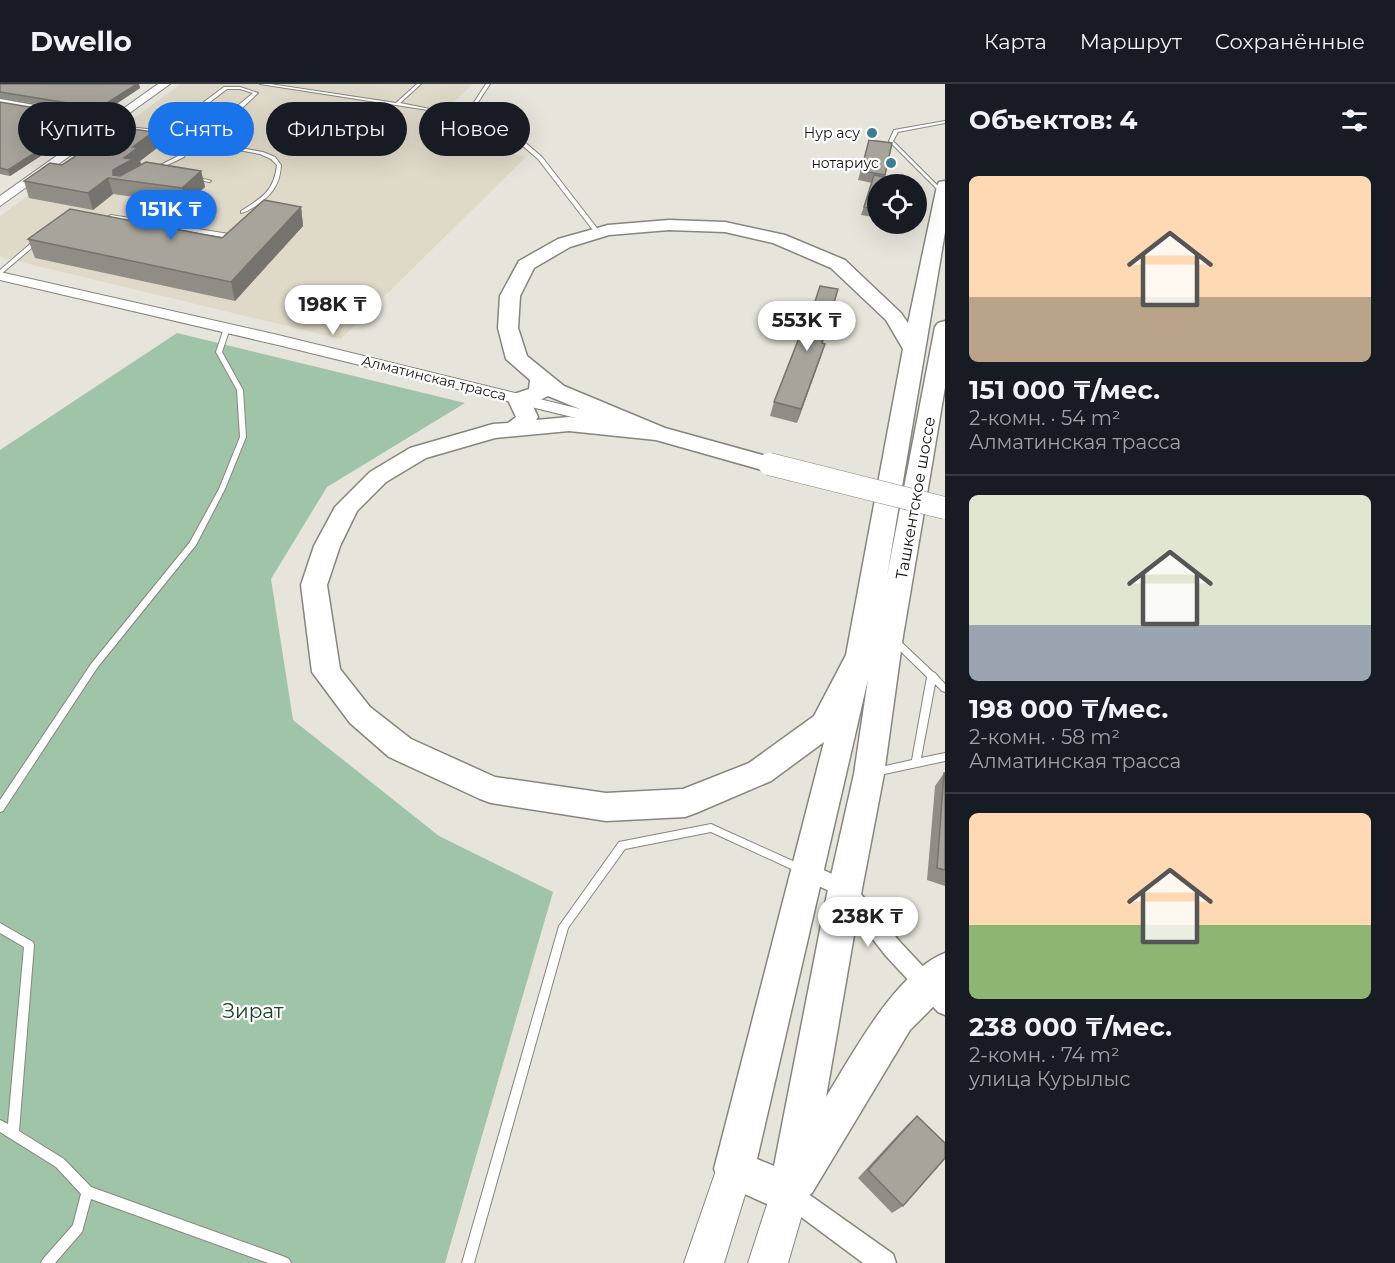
<!DOCTYPE html>
<html lang="ru">
<head>
<meta charset="utf-8">
<style>
	:root { --surface:#171b24; --page:#20242c; --text:#f1f3f6; --muted:#9ea1a6; --line:#363941; --accent:#1a73e8 }
	body { margin:0; font-family:Montserrat,sans-serif; background:var(--page); color:var(--text); height:100vh; display:flex; flex-direction:column; font-size:22px; white-space:nowrap }
	* { box-sizing:border-box; margin:0 }
	p { font-size:20px; color:var(--muted) }
	.icon { flex:none; width:33px; height:33px; fill:none; stroke:currentColor; stroke-width:2; stroke-linecap:round; stroke-linejoin:round }
	.map { position:relative; flex:1; overflow:hidden }
	.side { display:flex; flex-direction:column; background:var(--surface); width:450px }
	.side>* { flex:none }
	.hud { position:absolute; left:18px; top:18px; width:570px; height:54px; display:flex; gap:12px }
	.tools { position:absolute; left:867px; top:90px; display:grid; gap:12px }
	.tools a { display:grid; place-items:center; width:60px; height:60px; border-radius:50%; background:var(--surface); box-shadow:0 6px 24px #0002; font-size:30px }
	.price { position:absolute; translate:-50% -51px; padding:0 14px; border-radius:21px; background:#fff; color:#222; font-size:20px; line-height:39px; filter:drop-shadow(0 2px 3px #0008) }
	.price::after { content:''; position:absolute; left:50%; top:36px; width:18px; height:14px; margin-left:-9px; background:inherit; clip-path:polygon(0 0,100% 0,50% 100%) }
	.price.active { background:var(--accent); color:#fff }
	ul { padding:0; list-style:none }
	li { display:grid; align-content:center; gap:12px; height:318px; padding:0 24px }
	li+li { border-top:2px solid var(--line) }
	li span { display:grid; place-items:center; height:186px; border-radius:9px; color:#555 }
	li>.icon { margin-inline-start:auto }
	span .icon { width:108px; height:108px; fill:#fffc; stroke-width:1 }
	li b { font-size:26px }
	h2 { display:flex; justify-content:space-between; align-items:center; height:72px; padding:0 24px; font-size:26px }
	.chip { padding:0 21px; border-radius:27px; background:var(--surface); box-shadow:0 6px 24px #0002; font-size:21px; line-height:54px }
	.chip.active { background:var(--accent); color:#fff }
	header { display:flex; align-items:center; gap:36px; box-sizing:border-box; height:84px; padding:0 30px; background:var(--surface); border-bottom:2px solid var(--line) }
	header strong { font-size:28px }
	nav { display:flex; gap:33px; margin-inline-start:auto; font-size:21px }
	main { display:flex; flex:1; min-height:0 }
	.map>svg:first-child { display:block }
	.built { fill:#dfd9c9 }
	.green { fill:#a0c4a7 }
	.lines { fill:none; stroke-linecap:round; stroke-linejoin:round }
	.service-casing { stroke:#88857d; stroke-width:2 }
	.minor-casing { stroke:#88857d; stroke-width:3 }
	.tertiary-casing { stroke:#88857d; stroke-width:2 }
	.primary-casing { stroke:#88857d; stroke-width:2 }
	.trunk-casing { stroke:#88857d; stroke-width:3 }
	.service { fill:#fff; fill-rule:evenodd }
	.minor { fill:#fff; fill-rule:evenodd }
	.tertiary { fill:#fff; fill-rule:evenodd }
	.primary { fill:#fff; fill-rule:evenodd }
	.trunk { fill:#fff; fill-rule:evenodd }
	.trunk-bridge-casing { stroke:#88857d; stroke-width:23; stroke-linecap:butt }
	.trunk-bridge { stroke:#fff; stroke-width:22 }
	.wall { fill:#908d86 }
	.shaded-wall { fill:#75736d }
	.building { fill:#a7a49c; stroke:#75736d; stroke-width:1.5 }
	.poi-dot { fill:#3c7f8f; stroke:#fff; stroke-width:2 }
	.labels { text-anchor:middle; stroke-width:4.5; stroke-linejoin:round; paint-order:stroke }
	.far-poi-label { font-size:14px; fill:#141310; stroke:#fff; text-anchor:end }
	.far-street-label { font-size:14px; fill:#141310; stroke:#fff }
	.street-label { font-size:16px; fill:#141310; stroke:#fff }
	.near-park-label { font-size:20px; fill:#174424; stroke:#fff }
</style>
</head>
<body>
<header>
<strong>Dwello</strong>
<nav><a>Карта</a><a>Маршрут</a><a>Сохранённые</a></nav>
</header>
<main>
<div class="map">
<svg width="945" height="1179" viewBox="0 0 945 1179">
	<rect width="100%" height="100%" fill="#e7e4db"/>
	<path class="built" d="M181 0H473L423 47 526 73 341 255 0 173V132Z"/>
	<path class="green" d="M177 249 465 319 327 403 271 495 293 636 439 752 553 808 445 1179H0V366Z"/>
	<g class="lines">
		<g class="service-casing">
			<path id="service" d="M260 0H270L396 19 417 0H421L400 19 430 25 428 26Z
				M486 0H490L473 26 476 29 514 49 542 73 600 148V150H596L538 75 510 51 472 31 469 26Z
				M224 3H240L258 9 240 26 200 51 185 52 131 46 109 40 111 39 128 43 165 47ZM227 5H240L253 9 228 30 202 24ZM199 26 225 32 219 36 191 32ZM188 34 216 38C196 51 194 51 170 48Z
				M945 37V39L898 48 893 57 945 109V111H943L889 57 894 46Z
				M185 54 263 68 275 73 281 81C280 101 271 112 254 123 249 126 246 128 241 129V127C262 114 274 107 277 81L271 75 260 70 183 56V54Z
				M145 57 184 63H186L187 67 184 73 157 86H155V84L180 71 183 67 182 65 147 59 145 58Z
				M191 93 209 96 211 97 209 98 191 94Z
				M111 131 235 151 238 153 235 155 109 134V132Z
				M36 155 41 156 0 191V186Z
				M227 242 230 244 222 268 243 306 246 353 225 405 196 461 97 584 3 727 0 728V716L91 580 190 458 219 405 240 353 237 306 216 268 224 244Z
				M893 552 896 553 933 588 935 589 945 600V608L942 607 935 600 921 674 945 669V677L875 692 872 691 871 688 872 685 912 676 927 593 890 557 889 555Z
				M711 740 806 783 808 786 806 789 803 790 800 789 711 748 625 765 568 844 474 1179H462L559 842 619 758Z
				M0 839 33 858 34 861 19 1047 64 1075 91 1103 285 1173 289 1175 291 1179H268L91 1115 82 1148 55 1179H41L43 1175 73 1141 81 1110 56 1083 0 1048V1036L8 1040 24 863 0 849Z"/>
		</g>
		<g class="minor-casing">
			<path id="minor" d="M0 15 114 35 118 38 114 41 0 21Z
				M806 778 852 799 900 858 945 906V931L938 928 886 872 838 811 799 793 796 787 799 781Z
				M789 1098 797 1102 893 1170 896 1179H863L781 1118 777 1110 781 1102Z"/>
		</g>
		<g class="tertiary-casing">
			<path id="tertiary" d="M158 0H170L0 122V112Z
				M0 188 278 251 633 338 639 339 641 343 639 347 633 348 278 261 0 196Z"/>
		</g>
		<g class="primary-casing">
			<path id="primary" d="M734 1066 747 1072 753 1085 724 1179H684L721 1072Z
				M789 1091 803 1096 808 1110 788 1179H748L775 1096Z"/>
		</g>
		<g class="trunk-casing">
			<path id="trunk" d="M945 97V148L887 492 935 243 938 239 945 237V303L903 552 884 690 862 805 826 1013C854 968 895 889 945 869V911L910 946 812 1109 809 1111 803 1124 789 1130 720 1099 714 1085 824 658 771 697 696 729 685 733 606 737 491 719 480 715 389 673 350 639 312 588 301 501 314 462 335 423 370 388 410 364 493 340 508 339 516 333 508 316 511 311 529 305 530 296 506 275 498 244 500 212 519 177 558 155 608 141 669 136 725 138 785 151 845 176 901 229 908 239 937 102 939 98ZM669 146 725 148 773 159 831 184 886 236 903 265 846 571 814 632 749 679 683 705 606 709 495 693 411 655 370 623 340 585 327 501 340 462 357 427 386 398 426 374 495 354 569 347 656 356 769 388 777 385 781 380 777 375 665 344 564 302 527 272 518 244 520 212 534 184 570 163 609 151ZM548 312 609 337 569 333 536 336 538 333 532 320ZM868 595 854 690 828 805 774 1082 757 1075Z"/>
		</g>
		<use href="#service" class="service"/>
		<use href="#minor" class="minor"/>
		<use href="#tertiary" class="tertiary"/>
		<use href="#primary" class="primary"/>
		<use href="#trunk" class="trunk"/>
		<g class="trunk-bridge-casing">
			<path id="trunk-bridge" d="M769 380 945 424"/>
		</g>
		<use href="#trunk-bridge" class="trunk-bridge"/>
	</g>
	<path class="wall" d="M0 0H139L140 4 101 30 0 14Z
		M0 18 64 29 66 35 41 53 55 56 56 62 10 92 0 90Z
		M153 48 157 64 140 77 141 80 201 87 205 103 185 120 113 110 93 126 29 114 24 97 62 81Z
		M869 56 892 59 885 93 878 100V134L861 131 872 99 858 96Z
		M301 123 303 142 235 217 35 174 28 155 222 154Z
		M822 259 825 260 797 339 770 332 774 318Z
		M944 689H945V802L927 796 935 702Z
		M917 1032 903 1122 892 1129 858 1094 907 1041Z"/>
	<path class="shaded-wall" d="M137 0H139L140 4 101 30 99 24Z
		M64 29 66 35 35 57 33 51Z
		M153 48 157 64 140 77 141 80 137 92 113 91V86L133 63Z
		M55 56 56 62 10 92 8 86Z
		M201 87 205 103 185 120 182 104Z
		M108 94 113 110 93 126 88 109Z
		M301 123 303 142 235 217 231 198Z
		M825 260 821 273 797 339 801 325Z"/>
	<path class="building" d="M0 0H137L99 24 0 8Z
		M0 18 64 29 33 51 55 56 8 86 0 84Z
		M119 43 153 48 133 63 137 64 124 74 133 75 113 86V91L120 92 146 78 201 87 182 104 108 94 88 109 24 97 50 79 62 81Z
		M869 56 892 59 885 91 861 87Z
		M874 91 895 95 894 100H878V126L864 123Z
		M264 116 301 123 231 198 28 155 70 125 222 154Z
		M820 202 838 205 822 259 825 260 801 325 774 318 799 254 803 255Z
		M944 689H945V786L937 784Z
		M917 1032 945 1059V1074L903 1122 868 1086Z"/>
	<g class="poi-dot">
		<circle cx="872" cy="49" r="6"/>
		<circle cx="891" cy="79" r="6"/>
	</g>
	<g class="labels">
		<g class="far-poi-label">
			<text x="860" y="54">Нур асу</text>
			<text x="879" y="84">нотариус</text>
		</g>
		<g class="far-street-label">
			<text transform="translate(434 294) rotate(14)" y="5">Алматинская трасса</text>
		</g>
		<g class="street-label">
			<text transform="translate(915 414) rotate(-80)" y="6">Ташкентское шоссе</text>
		</g>
		<g class="near-park-label">
			<text x="253" y="934">Зират</text>
		</g>
	</g>
</svg>
<div class="tools">
<a><svg class="icon" aria-label="locate" viewBox="0 0 24 24"><circle cx="12" cy="12" r="6"/><path d="M12 2v4M12 18v4M2 12h4M18 12h4"/></svg></a>
</div>
<b class="price active" style="left:171px;top:157px">151K ₸</b>
<b class="price" style="left:333px;top:252px">198K ₸</b>
<b class="price" style="left:807px;top:268px">553K ₸</b>
<b class="price" style="left:868px;top:864px">238K ₸</b>
<div class="hud">
<a class="chip">Купить</a>
<a class="chip active">Снять</a>
<a class="chip">Фильтры</a>
<a class="chip">Новое</a>
</div>
</div>
<section class="side">
<h2>Объектов: 4<svg class="icon" aria-label="filters" viewBox="0 0 24 24"><path d="M4 7h16M4 17h16"/><circle cx="9" cy="7" r="2"/><circle cx="15" cy="17" r="2"/></svg></h2>
<ul>
<li><span style="background:linear-gradient(#ffd9b3 65%,#b9a48a 0)"><svg class="icon" aria-label="home" viewBox="0 0 24 24"><path d="M3 11l9-7 9 7M6 9v11h12V9"/></svg></span><div><b>151 000 ₸/мес.</b><p>2-комн. · 54 m²</p><p>Алматинская трасса</p></div></li>
<li><span style="background:linear-gradient(#dfe7d0 70%,#9aa5b1 0)"><svg class="icon" aria-label="home" viewBox="0 0 24 24"><path d="M3 11l9-7 9 7M6 9v11h12V9"/></svg></span><div><b>198 000 ₸/мес.</b><p>2-комн. · 58 m²</p><p>Алматинская трасса</p></div></li>
<li><span style="background:linear-gradient(#ffd9b3 60%,#8fb573 0)"><svg class="icon" aria-label="home" viewBox="0 0 24 24"><path d="M3 11l9-7 9 7M6 9v11h12V9"/></svg></span><div><b>238 000 ₸/мес.</b><p>2-комн. · 74 m²</p><p>улица Курылыс</p></div></li>
</ul>
</section>
</main>
</body>
</html>
